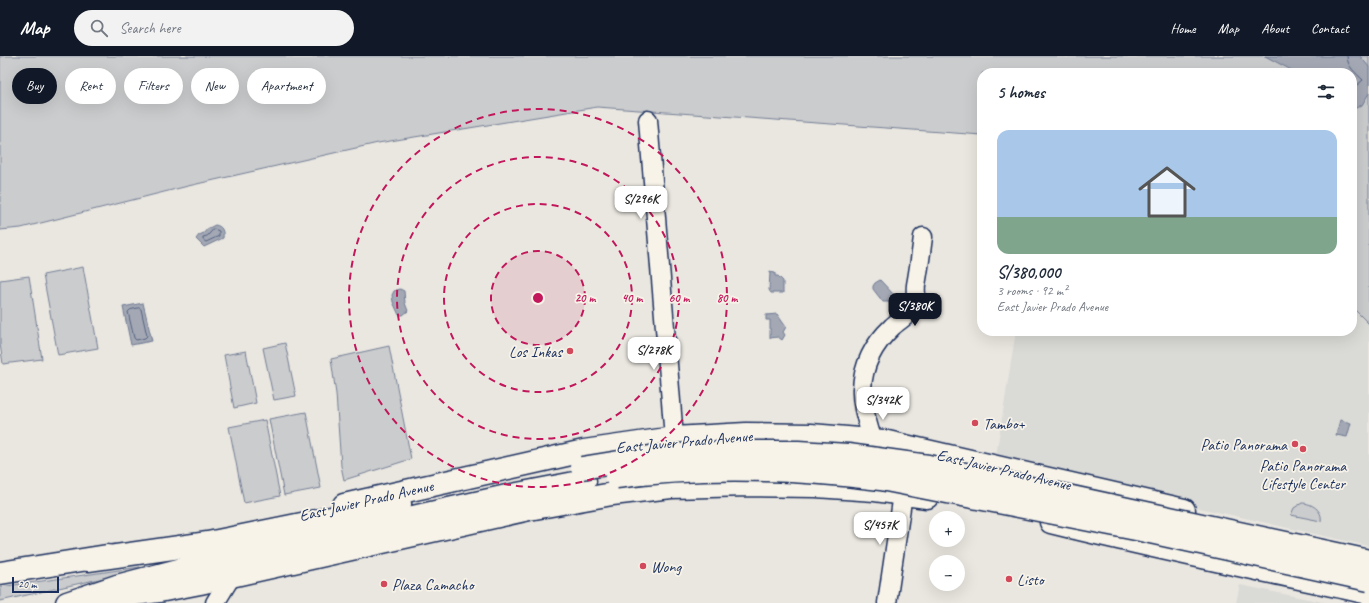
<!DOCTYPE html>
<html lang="en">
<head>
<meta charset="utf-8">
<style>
	:root { --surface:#fff; --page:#f2f2f3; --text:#1f2937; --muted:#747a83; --line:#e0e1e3; --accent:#111827 }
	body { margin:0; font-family:Caveat,sans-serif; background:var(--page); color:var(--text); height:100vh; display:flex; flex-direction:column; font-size:15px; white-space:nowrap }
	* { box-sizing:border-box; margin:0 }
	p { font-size:13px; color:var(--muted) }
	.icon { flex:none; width:22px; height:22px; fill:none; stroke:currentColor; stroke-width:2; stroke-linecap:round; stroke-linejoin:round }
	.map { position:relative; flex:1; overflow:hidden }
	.drawer { position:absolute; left:977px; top:12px; width:380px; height:268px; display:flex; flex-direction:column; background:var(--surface); border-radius:16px; box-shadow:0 4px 16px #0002 }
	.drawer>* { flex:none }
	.hud { position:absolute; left:12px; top:12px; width:380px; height:36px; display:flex; gap:8px }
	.buttons { position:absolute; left:929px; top:455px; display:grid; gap:8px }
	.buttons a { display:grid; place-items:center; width:36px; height:36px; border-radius:50%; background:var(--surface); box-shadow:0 4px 16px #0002; font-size:20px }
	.scale { position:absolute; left:12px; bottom:10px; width:47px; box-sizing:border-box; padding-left:4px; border:2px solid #1b2f5e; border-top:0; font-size:11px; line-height:14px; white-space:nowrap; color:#1b2f5e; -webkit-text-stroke:3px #f7f3e8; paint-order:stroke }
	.price { position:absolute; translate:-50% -34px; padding:0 9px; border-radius:8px; background:#fff; color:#222; font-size:13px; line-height:26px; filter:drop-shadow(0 1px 2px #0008) }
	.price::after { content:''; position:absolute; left:50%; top:24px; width:12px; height:9px; margin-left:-6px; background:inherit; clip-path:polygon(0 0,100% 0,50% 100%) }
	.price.on { background:var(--accent); color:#fff }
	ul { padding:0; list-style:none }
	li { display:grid; align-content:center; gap:8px; height:212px; padding:0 20px }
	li+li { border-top:1px solid var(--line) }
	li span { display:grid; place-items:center; height:124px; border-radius:12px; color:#555 }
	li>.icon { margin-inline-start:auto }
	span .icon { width:72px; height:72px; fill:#fffc; stroke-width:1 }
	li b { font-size:17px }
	h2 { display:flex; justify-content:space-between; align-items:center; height:48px; padding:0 20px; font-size:17px }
	.pill { padding:0 14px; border-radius:18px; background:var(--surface); box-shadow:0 4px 16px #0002; font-size:14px; line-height:36px }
	.pill.on { background:var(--accent); color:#fff }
	header { display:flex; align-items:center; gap:24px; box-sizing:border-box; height:56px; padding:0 20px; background:var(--accent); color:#fff }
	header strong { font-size:19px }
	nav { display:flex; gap:22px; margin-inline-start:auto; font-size:14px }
	.search { width:280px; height:36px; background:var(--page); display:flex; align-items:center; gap:10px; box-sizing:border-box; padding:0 14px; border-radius:22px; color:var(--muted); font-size:15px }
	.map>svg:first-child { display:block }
	.built { fill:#dadad6 }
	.green { fill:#cbcccd; stroke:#737e96 }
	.water { fill:#a3a8b4; stroke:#6d7892 }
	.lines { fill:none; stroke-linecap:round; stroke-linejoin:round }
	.shore { stroke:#515f80; stroke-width:1 }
	.street-casing { stroke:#1b2f5e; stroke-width:21 }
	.primary-casing { stroke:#1b2f5e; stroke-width:25 }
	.highway-casing { stroke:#1b2f5e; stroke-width:25 }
	.street { stroke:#f7f3e8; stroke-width:18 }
	.primary { stroke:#f7f3e8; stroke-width:22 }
	.highway { stroke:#f7f3e8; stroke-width:22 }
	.highway-bridge-casing { stroke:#1b2f5e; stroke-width:25; stroke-linecap:butt }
	.highway-bridge { stroke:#f7f3e8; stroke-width:22 }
	.ring { fill:none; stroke:#c2185b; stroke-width:2; stroke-dasharray:7 5 }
	.poi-dot { fill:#d1495b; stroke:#f7f3e8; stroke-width:1.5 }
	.labels { text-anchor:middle; stroke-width:3.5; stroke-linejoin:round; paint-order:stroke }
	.poi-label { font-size:16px; fill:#1b2f5e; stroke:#f7f3e8; text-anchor:start }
	.street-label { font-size:16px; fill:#1b2f5e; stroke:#f7f3e8 }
	.centre { fill:#c2185b; stroke:#f7f3e8; stroke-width:2 }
	.ring-label { font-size:12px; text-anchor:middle; font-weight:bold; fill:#c2185b; stroke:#f7f3e8; stroke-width:3.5; stroke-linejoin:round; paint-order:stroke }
</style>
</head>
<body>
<header>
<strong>Map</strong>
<div class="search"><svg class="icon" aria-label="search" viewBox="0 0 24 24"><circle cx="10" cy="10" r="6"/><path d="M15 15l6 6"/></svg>Search here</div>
<nav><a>Home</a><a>Map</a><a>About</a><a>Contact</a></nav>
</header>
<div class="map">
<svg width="1369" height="547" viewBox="0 0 1369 547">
	<rect width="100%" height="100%" fill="#eae7e0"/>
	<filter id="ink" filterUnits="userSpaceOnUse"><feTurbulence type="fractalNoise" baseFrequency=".025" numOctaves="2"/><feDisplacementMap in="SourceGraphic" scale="8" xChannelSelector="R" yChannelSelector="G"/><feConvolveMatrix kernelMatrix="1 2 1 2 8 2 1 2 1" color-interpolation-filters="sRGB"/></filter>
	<g filter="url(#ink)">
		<path class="built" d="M1352 251 1369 268V490L995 406 1016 275H1352Z
			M1240 529 1327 547H1236Z"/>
		<path class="green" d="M0 0H1369V268L1352 251V17H982V79L597 51 378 87 188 130 21 172 0 174Z
			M83 211 98 292 58 299 43 219Z
			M29 220 42 303 3 308 0 288V224Z
			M285 287 296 340 274 344 263 292Z
			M389 290 411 403 344 424 341 410 336 338 331 303Z
			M246 295 256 347 234 352 224 299Z
			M306 356 321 432 284 439 269 363Z
			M265 364 280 440 244 447 229 371Z
			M1302 447C1311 447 1323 454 1321 465L1291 459 1294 452Z
			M140 511V514L0 545V531Z"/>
		<path class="water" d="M1265 0H1360L1369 11V37L1362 49 1352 54V17H1297Z
			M215 169C222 170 224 175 223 182L204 191 196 183 199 179 204 177 207 173Z
			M770 216 775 217V220H778L783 225V237H771L769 234Z
			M880 224 895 240 894 243 892 246H883L873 233V230L875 227Z
			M400 233 404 235 405 247 408 255 403 259H399L393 246 392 239 394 235Z
			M143 247 152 285 131 289 123 251Z
			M777 258 786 271 783 276 785 279 782 284 778 281 770 282V264H766V259Z
			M1340 364 1351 367 1347 381 1336 379Z"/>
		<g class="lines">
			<path class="shore" d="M1347 0C1347 11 1356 17 1363 24L1356 30 1352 36
				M214 173 219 175V180L206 186 203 184V181L207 180Z
				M139 252 141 253 147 280 145 282 136 284 134 282 128 256 130 254Z"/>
			<g class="street-casing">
				<path id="street" d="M648 64 674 382
					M872 383C868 368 861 348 862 333 863 308 875 287 892 271 899 264 913 257 915 247 917 242 915 235 916 229 919 213 921 197 923 181
					M215 547 232 519
					M887 547 903 438 907 425"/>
			</g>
			<g class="primary-casing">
				<path id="primary" d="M344 449 584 395 674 382 746 378 811 379 883 385 1184 454
					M1051 466C1156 492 1263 514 1369 537
					M0 517 107 500
					M95 543 159 535 200 527 529 453 612 438 671 431 748 429 816 430 875 434 927 441"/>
			</g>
			<g class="highway-casing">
				<path id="highway" d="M88 504 208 487 400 448
					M67 547 117 530 198 509 507 440 585 425"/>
			</g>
			<use href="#street" class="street"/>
			<use href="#primary" class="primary"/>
			<use href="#highway" class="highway"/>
			<g class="highway-bridge-casing">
				<path id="highway-bridge" d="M582 412 650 401 692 398 746 396H798L848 399 928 410 1369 505
					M616 421C705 409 793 412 881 423L1141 474 1369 524"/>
			</g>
			<use href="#highway-bridge" class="highway-bridge"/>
		</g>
	</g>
	<circle cx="538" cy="242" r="47" fill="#c2185b" fill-opacity=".12"/>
	<g class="ring">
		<circle cx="538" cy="242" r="47"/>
		<circle cx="538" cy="242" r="94"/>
		<circle cx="538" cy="242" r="141"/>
		<circle cx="538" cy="242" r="189"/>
	</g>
	<g class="poi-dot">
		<circle cx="570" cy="295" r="4"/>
		<circle cx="975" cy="367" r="4"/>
		<circle cx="1295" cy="388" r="4"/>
		<circle cx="1303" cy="393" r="4"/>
		<circle cx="643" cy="510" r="4"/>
		<circle cx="1009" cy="523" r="4"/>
		<circle cx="384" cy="528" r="4"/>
	</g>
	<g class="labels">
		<g class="poi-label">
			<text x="562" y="301" text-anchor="end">Los Inkas</text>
			<text x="983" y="373">Tambo+</text>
			<text x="1287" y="394" text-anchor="end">Patio Panorama</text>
			<text x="1303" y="415" text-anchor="middle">Patio Panorama<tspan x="1303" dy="18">Lifestyle Center</tspan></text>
			<text x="651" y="516">Wong</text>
			<text x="1017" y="529">Listo</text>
			<text x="392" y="534">Plaza Camacho</text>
		</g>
		<g class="street-label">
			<text transform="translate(684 385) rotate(-5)" y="6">East Javier Prado Avenue</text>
			<text transform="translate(1004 413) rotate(13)" y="6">East Javier Prado Avenue</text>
			<text transform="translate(366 444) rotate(-13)" y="6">East Javier Prado Avenue</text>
		</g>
	</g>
	<circle cx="538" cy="242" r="6" class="centre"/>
	<g class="ring-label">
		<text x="585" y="246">20 m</text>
		<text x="632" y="246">40 m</text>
		<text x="679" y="246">60 m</text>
		<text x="727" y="246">80 m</text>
	</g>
</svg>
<div class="buttons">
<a>+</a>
<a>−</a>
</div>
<div class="scale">20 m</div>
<b class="price" style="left:641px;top:164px">S/296K</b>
<b class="price on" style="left:915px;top:271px">S/380K</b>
<b class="price" style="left:654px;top:315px">S/278K</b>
<b class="price" style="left:883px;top:365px">S/342K</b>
<b class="price" style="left:880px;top:490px">S/457K</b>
<div class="hud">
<a class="pill on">Buy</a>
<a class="pill">Rent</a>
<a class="pill">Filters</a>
<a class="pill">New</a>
<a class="pill">Apartment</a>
</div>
<section class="drawer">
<h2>5 homes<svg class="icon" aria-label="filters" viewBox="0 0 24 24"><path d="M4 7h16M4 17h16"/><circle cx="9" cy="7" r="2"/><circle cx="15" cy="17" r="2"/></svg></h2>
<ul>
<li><span style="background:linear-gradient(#a9c7e8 70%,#7fa58c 0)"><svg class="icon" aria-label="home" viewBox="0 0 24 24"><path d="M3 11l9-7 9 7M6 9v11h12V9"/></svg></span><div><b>S/380,000</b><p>3 rooms · 92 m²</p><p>East Javier Prado Avenue</p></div></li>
</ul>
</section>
</div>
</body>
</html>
